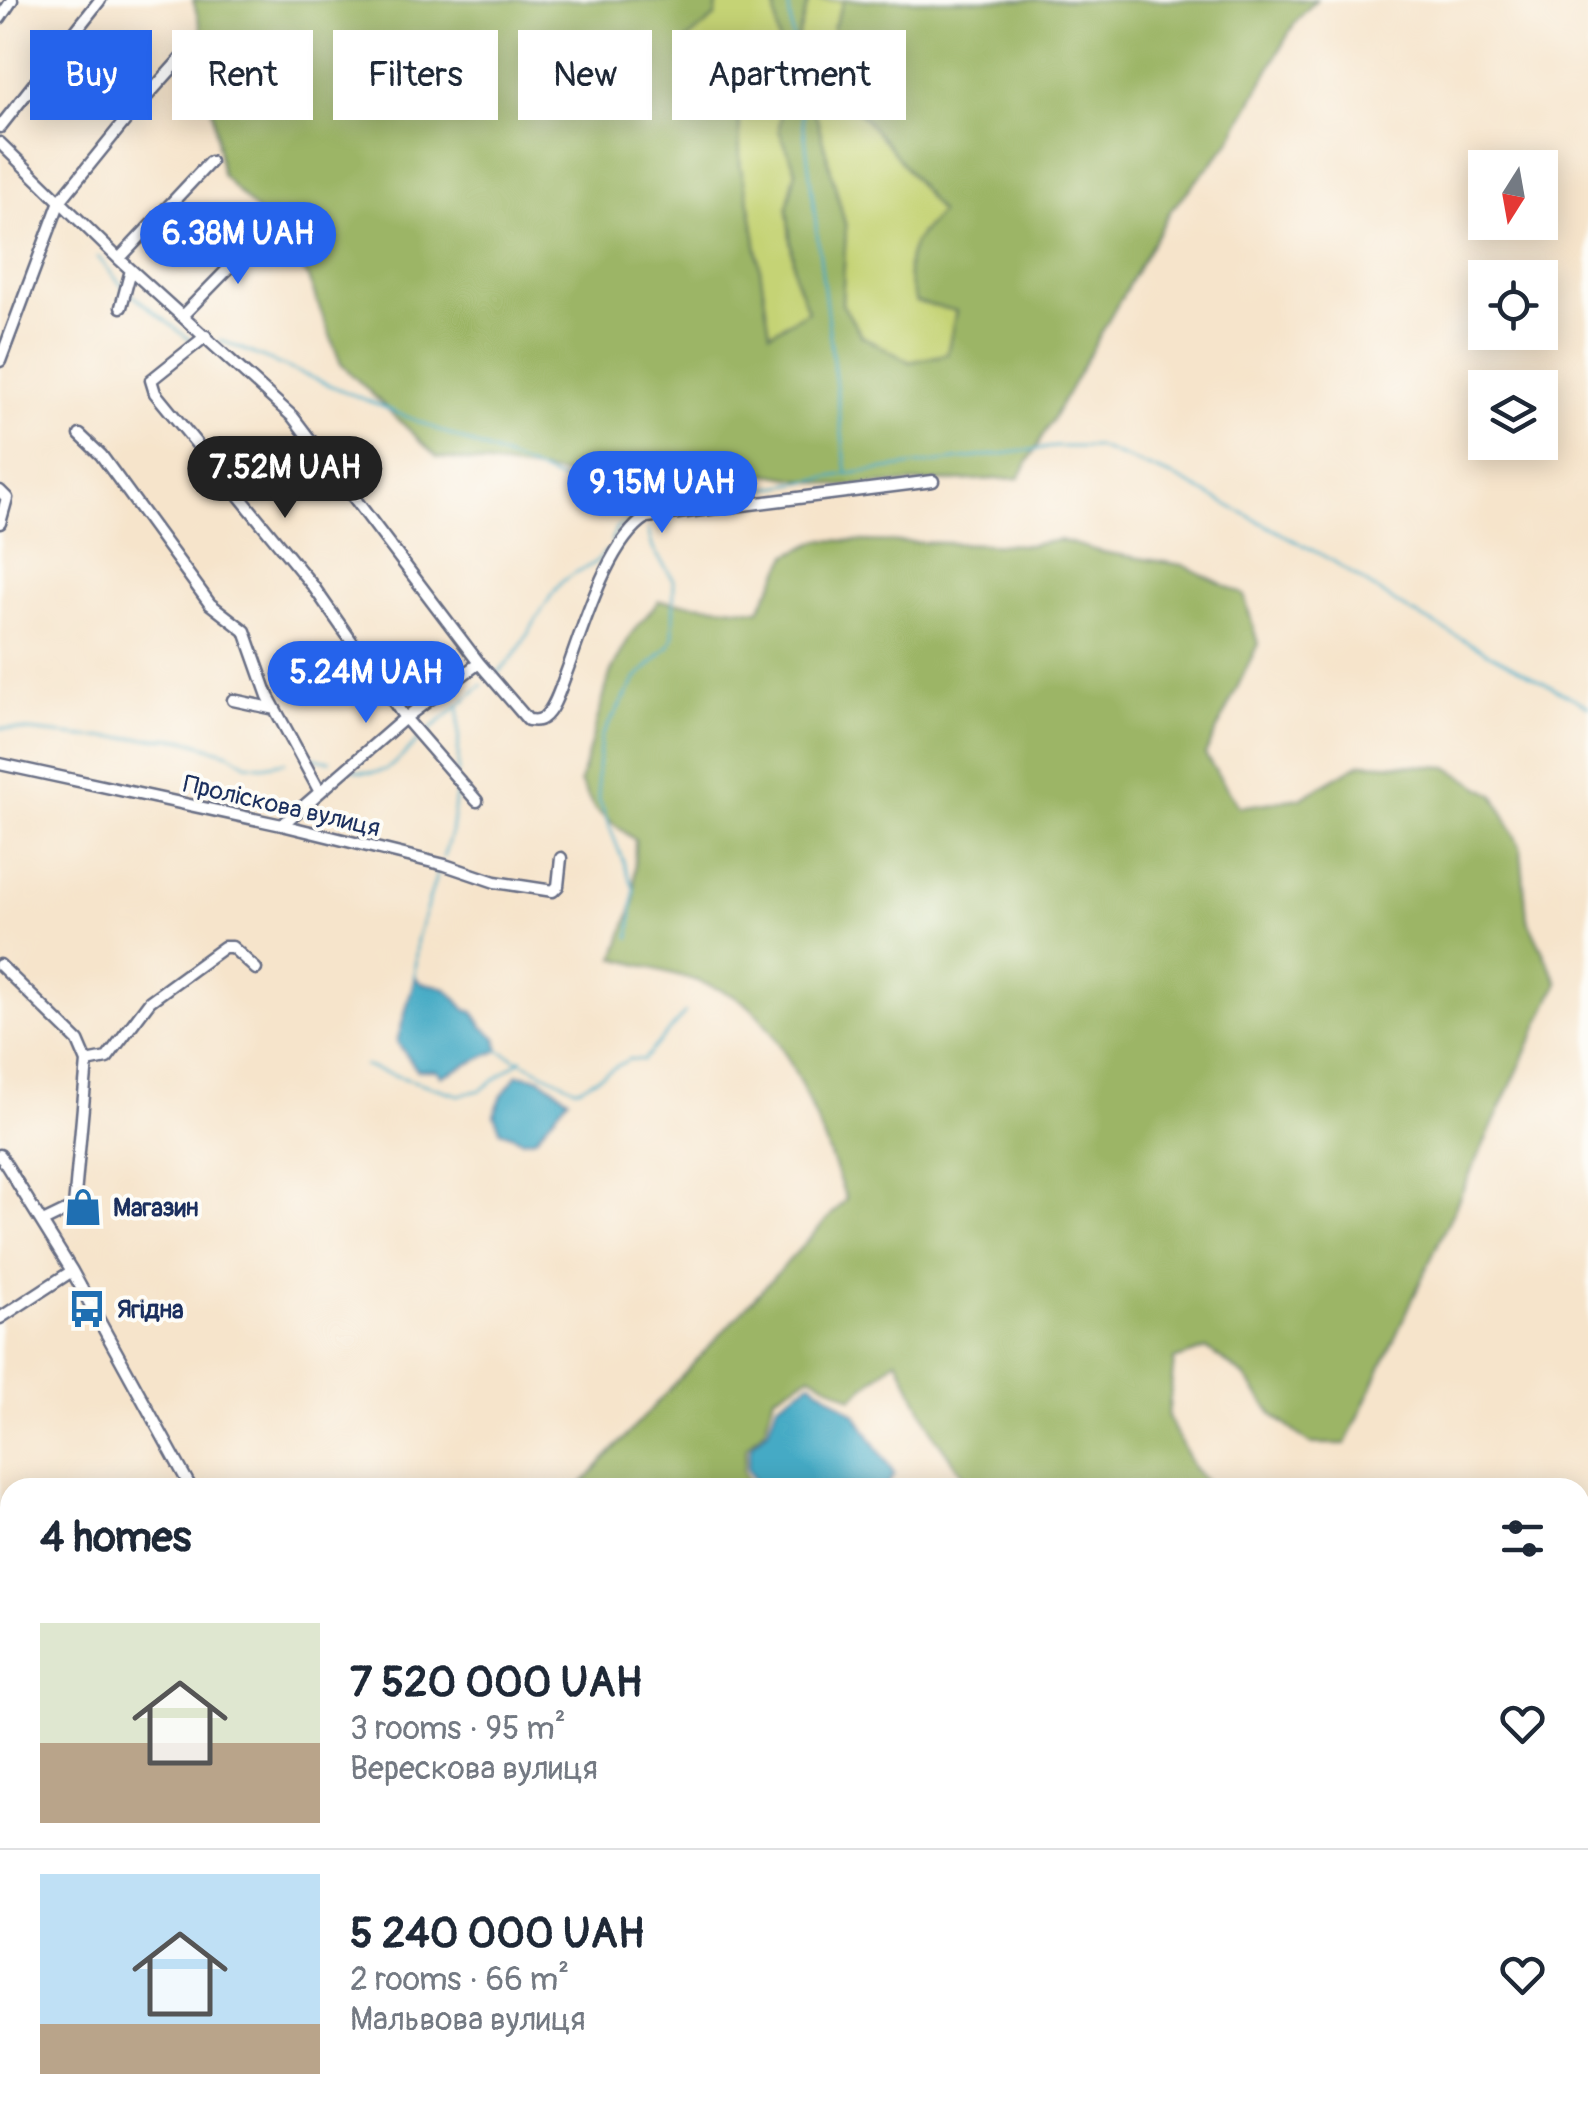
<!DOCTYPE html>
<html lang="en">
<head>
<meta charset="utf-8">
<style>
	:root { --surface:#fff; --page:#f2f2f3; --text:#1f2937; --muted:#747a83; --line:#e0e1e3; --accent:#2563eb }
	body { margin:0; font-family:Pangolin,sans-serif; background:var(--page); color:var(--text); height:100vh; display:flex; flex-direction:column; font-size:38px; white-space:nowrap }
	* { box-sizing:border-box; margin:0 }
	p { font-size:32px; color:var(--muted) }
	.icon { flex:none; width:55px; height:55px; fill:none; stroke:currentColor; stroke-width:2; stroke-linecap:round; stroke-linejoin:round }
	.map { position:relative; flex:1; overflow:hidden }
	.sheet { position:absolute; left:0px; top:1478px; width:1590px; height:642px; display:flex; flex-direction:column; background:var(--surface); border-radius:30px 30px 0 0; box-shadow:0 5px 25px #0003 }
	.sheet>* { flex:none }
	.banner { position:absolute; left:30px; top:30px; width:1000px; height:90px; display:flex; gap:20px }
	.needle { width:65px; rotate:191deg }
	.buttons { position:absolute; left:1468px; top:150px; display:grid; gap:20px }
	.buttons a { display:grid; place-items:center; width:90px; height:90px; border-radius:0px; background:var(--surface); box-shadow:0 5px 25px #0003; font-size:50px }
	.price { position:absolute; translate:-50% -85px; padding:0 22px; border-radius:35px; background:var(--accent); color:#fff; font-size:32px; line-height:65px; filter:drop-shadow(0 2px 5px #0008) }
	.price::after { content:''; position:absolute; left:50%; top:60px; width:30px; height:22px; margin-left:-15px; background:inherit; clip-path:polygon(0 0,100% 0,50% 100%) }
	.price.selected { background:#222; color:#fff }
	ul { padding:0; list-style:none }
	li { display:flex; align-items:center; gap:30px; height:250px; padding:0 40px }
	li+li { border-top:2px solid var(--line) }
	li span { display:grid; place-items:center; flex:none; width:280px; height:200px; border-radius:0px; color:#555 }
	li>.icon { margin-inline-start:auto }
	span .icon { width:120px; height:120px; fill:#fffc; stroke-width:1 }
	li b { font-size:42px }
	h2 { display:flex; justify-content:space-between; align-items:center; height:120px; padding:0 40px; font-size:42px }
	.tag { padding:0 35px; border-radius:0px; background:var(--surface); box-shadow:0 5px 25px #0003; font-size:35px; line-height:90px }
	.tag.selected { background:var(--accent); color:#fff }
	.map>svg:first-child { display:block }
	.green { fill:#c5d375; stroke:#70816a; stroke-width:2.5 }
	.forest { fill:#9cb566; stroke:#5c7262; stroke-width:2.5 }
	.water { fill:#45aac5; stroke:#306c92; stroke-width:2.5 }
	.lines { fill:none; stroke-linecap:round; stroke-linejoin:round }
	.stream { stroke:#45aac5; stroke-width:2.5 }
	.minor-casing { stroke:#686e84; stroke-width:15 }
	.minor { stroke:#fff; stroke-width:10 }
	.rail-casing { stroke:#1b2f5e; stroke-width:6 }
	.rail { stroke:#fdfcf7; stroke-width:2.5; stroke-dasharray:8; stroke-linecap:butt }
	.labels { text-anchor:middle; stroke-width:8; stroke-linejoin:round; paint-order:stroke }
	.street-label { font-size:25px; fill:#1b2f5e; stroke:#fdfcf7 }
	.poi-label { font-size:25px; font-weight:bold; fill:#1b2f5e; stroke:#fdfcf7; text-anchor:start }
</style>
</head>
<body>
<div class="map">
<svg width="1588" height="2118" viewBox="0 0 1588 2118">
	<rect width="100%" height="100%" fill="#fdfcf7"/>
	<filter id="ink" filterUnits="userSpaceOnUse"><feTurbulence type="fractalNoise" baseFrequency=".01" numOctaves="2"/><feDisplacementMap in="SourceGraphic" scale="20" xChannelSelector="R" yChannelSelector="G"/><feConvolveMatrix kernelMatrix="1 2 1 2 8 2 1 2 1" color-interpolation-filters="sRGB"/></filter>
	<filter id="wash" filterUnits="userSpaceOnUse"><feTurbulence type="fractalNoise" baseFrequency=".0048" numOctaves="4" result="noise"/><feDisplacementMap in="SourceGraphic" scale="40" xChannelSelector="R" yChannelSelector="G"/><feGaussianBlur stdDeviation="2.25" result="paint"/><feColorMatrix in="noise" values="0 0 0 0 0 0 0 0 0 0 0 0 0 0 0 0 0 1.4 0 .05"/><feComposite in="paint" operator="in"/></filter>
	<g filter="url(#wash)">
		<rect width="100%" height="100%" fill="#f6e4cb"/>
		<path class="green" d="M718 0H774L776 10 784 90 779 130 796 170 787 208 790 237 795 277 809 311 770 333 751 211 740 164 739 98 727 59 700 58 685 41 714 17Z
			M809 0H844L833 29 843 94 891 149 940 213 920 234 956 311 947 354 910 362 861 336 842 304 846 227 817 119 795 70 796 44Z"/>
		<path class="forest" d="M193 0H718L715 17 685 42 700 58 727 59 739 98 740 164 751 211 770 333 808 311 795 277 790 237 787 208 796 170 779 130 784 90 774 0H809L796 44 795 70 817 119 846 228 842 304 862 336 910 362 947 354 956 311 916 302C899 258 909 245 940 213L891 149 843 94 833 29 844 0H1316L1295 22 1229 143 1171 210 1019 478 840 486 693 462 613 481 437 457 341 364 307 275 263 218 222 175 200 25Z
			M820 540 1029 545 1060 540 1101 552 1183 565 1244 595 1258 644 1205 755 1239 807 1300 798 1361 763 1447 767 1495 796 1521 849 1527 918 1558 983 1346 1444H1310L1274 1416 1244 1376 1207 1349 1174 1360 1168 1417 1194 1469 1211 1487H966V1480L936 1438 897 1359 852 1398 811 1375 774 1396 765 1429 747 1446 743 1472 751 1487H579L846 1199C827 1146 787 1027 739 999 708 980 651 969 615 958L634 902 635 840 595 810 580 782 610 674 631 634 659 601 759 610 788 555Z
			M0 1552 10 1565V1874L0 1861Z
			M0 1884 10 1898V2110H93V2118H0Z
			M107 2110H314L311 2118H107Z"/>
		<path class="water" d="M415 977 421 983C450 986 448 990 466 1010L474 1012 482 1026 497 1038 499 1050 442 1076 436 1070H417L397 1042Z
			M518 1074 540 1078 568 1098 535 1138 523 1140 501 1131 494 1115 502 1095Z
			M811 1382 856 1415 894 1474 886 1487H758L747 1469 751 1446 768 1430 777 1404Z"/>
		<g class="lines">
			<path class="stream" d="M788 0 847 474
				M2 136 22 157
				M98 257 123 287
				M129 292 190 340
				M220 340 621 505 642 511 847 474 1055 447H1097L1179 479 1333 561 1402 607 1588 706
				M611 542 616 529 639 512
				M496 675C525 650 536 612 561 583 575 568 590 572 606 551
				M0 728 85 737 181 739 229 753 246 764 262 766 285 762
				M424 735 482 685
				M308 756 330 761
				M353 770C388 779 394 763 418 741
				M458 773 459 706
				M443 858 451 832 457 786
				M630 938 634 889 599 800 597 778 601 737 636 679 669 646 673 637 674 580 653 549 648 530
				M414 978 417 939 438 870
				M496 1049 575 1088H580L629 1059 643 1060 685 1013
				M364 1066 459 1095 481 1090 522 1059
				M1580 2057 1588 2062"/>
		</g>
	</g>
	<g filter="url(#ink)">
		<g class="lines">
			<g class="minor-casing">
				<path id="minor" d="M0 18 12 0
					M0 127 100 0
					M0 143 119 259 293 417 479 663 528 720C534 720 537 722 543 718 554 710 560 689 565 676 582 632 606 542 647 517L933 481
					M119 259 210 162
					M121 307 131 270
					M183 315 265 231
					M206 336 151 380 155 393 313 586 405 718 477 801
					M0 361 60 201 124 122 192 46
					M80 435 101 455 210 604 245 631 268 696 320 792
					M0 491 7 498 0 523
					M233 700 275 709
					M0 764 282 825 445 865 495 882 553 891 558 886 561 858
					M282 825 405 718 479 663
					M0 965 78 1041 87 1062
					M0 1155 72 1271 191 1488
					M43 1222 74 1207 87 1062 107 1058 150 1001 224 947H232L256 969
					M0 1318 72 1271
					M0 1521 10 1535
					M1580 1541 1588 1528
					M1580 1573 1588 1577
					M1580 1718 1588 1722
					M1580 1874 1588 1879
					M1580 2045 1588 2049
					M560 2110 570 2118
					M761 2110 770 2118
					M893 2110 902 2118
					M1245 2110 1252 2118
					M1468 2110 1481 2118
					M361 2114 364 2110
					M1208 2118 1216 2110"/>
			</g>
			<use href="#minor" class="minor"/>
			<g class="rail-casing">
				<path id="rail" d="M0 1872 10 1886
					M100 2110V2118"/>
			</g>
			<use href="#rail" class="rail"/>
		</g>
	</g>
	<defs>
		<g id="shop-bare" transform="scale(3)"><path d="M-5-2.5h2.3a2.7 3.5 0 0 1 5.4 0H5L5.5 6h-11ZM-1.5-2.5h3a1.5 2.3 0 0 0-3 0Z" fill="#1f6fb2" stroke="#fdfcf7" stroke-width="2.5" paint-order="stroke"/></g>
		<g id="bus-bare" transform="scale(3)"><path d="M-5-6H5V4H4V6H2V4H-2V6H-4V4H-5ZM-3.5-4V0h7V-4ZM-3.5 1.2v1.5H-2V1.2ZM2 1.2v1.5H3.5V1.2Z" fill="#1f6fb2" stroke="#fdfcf7" stroke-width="2.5" paint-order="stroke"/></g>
	</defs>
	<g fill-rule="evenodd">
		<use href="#shop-bare" x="83" y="1207"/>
		<use href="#bus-bare" x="87" y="1309"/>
	</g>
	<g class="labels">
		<g class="street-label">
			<text transform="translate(282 805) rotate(13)" y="9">Проліскова вулиця</text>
		</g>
		<g class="poi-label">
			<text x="113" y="1216">Магазин</text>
			<text x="117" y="1318">Ягідна</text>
		</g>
	</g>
</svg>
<div class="buttons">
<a><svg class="needle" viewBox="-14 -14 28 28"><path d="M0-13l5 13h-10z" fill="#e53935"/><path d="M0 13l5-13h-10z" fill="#747a83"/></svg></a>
<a><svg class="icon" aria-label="locate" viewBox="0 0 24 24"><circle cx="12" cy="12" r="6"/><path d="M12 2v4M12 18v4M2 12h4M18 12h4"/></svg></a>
<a><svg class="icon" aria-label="layers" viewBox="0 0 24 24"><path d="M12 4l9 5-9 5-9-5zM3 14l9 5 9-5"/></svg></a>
</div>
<b class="price" style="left:238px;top:287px">6.38M UAH</b>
<b class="price selected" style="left:285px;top:521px">7.52M UAH</b>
<b class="price" style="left:662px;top:536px">9.15M UAH</b>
<b class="price" style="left:366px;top:726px">5.24M UAH</b>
<div class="banner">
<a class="tag selected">Buy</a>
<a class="tag">Rent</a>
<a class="tag">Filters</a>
<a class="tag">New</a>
<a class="tag">Apartment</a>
</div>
<section class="sheet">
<h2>4 homes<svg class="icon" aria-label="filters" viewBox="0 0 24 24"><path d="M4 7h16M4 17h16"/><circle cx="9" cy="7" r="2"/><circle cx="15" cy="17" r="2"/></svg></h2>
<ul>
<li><span style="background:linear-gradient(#dfe7d0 60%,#b9a48a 0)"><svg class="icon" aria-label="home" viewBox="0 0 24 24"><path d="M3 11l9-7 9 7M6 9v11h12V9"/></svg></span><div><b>7 520 000 UAH</b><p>3 rooms · 95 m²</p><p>Верескова вулиця</p></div><svg class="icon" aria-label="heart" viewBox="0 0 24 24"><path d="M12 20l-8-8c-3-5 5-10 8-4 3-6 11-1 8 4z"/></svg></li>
<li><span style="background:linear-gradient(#bfe0f5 75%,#b9a48a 0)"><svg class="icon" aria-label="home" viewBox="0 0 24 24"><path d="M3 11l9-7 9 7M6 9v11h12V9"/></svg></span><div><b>5 240 000 UAH</b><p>2 rooms · 66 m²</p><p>Мальвова вулиця</p></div><svg class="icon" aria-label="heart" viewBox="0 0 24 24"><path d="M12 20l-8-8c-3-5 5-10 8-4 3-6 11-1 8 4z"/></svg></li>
</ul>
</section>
</div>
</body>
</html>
